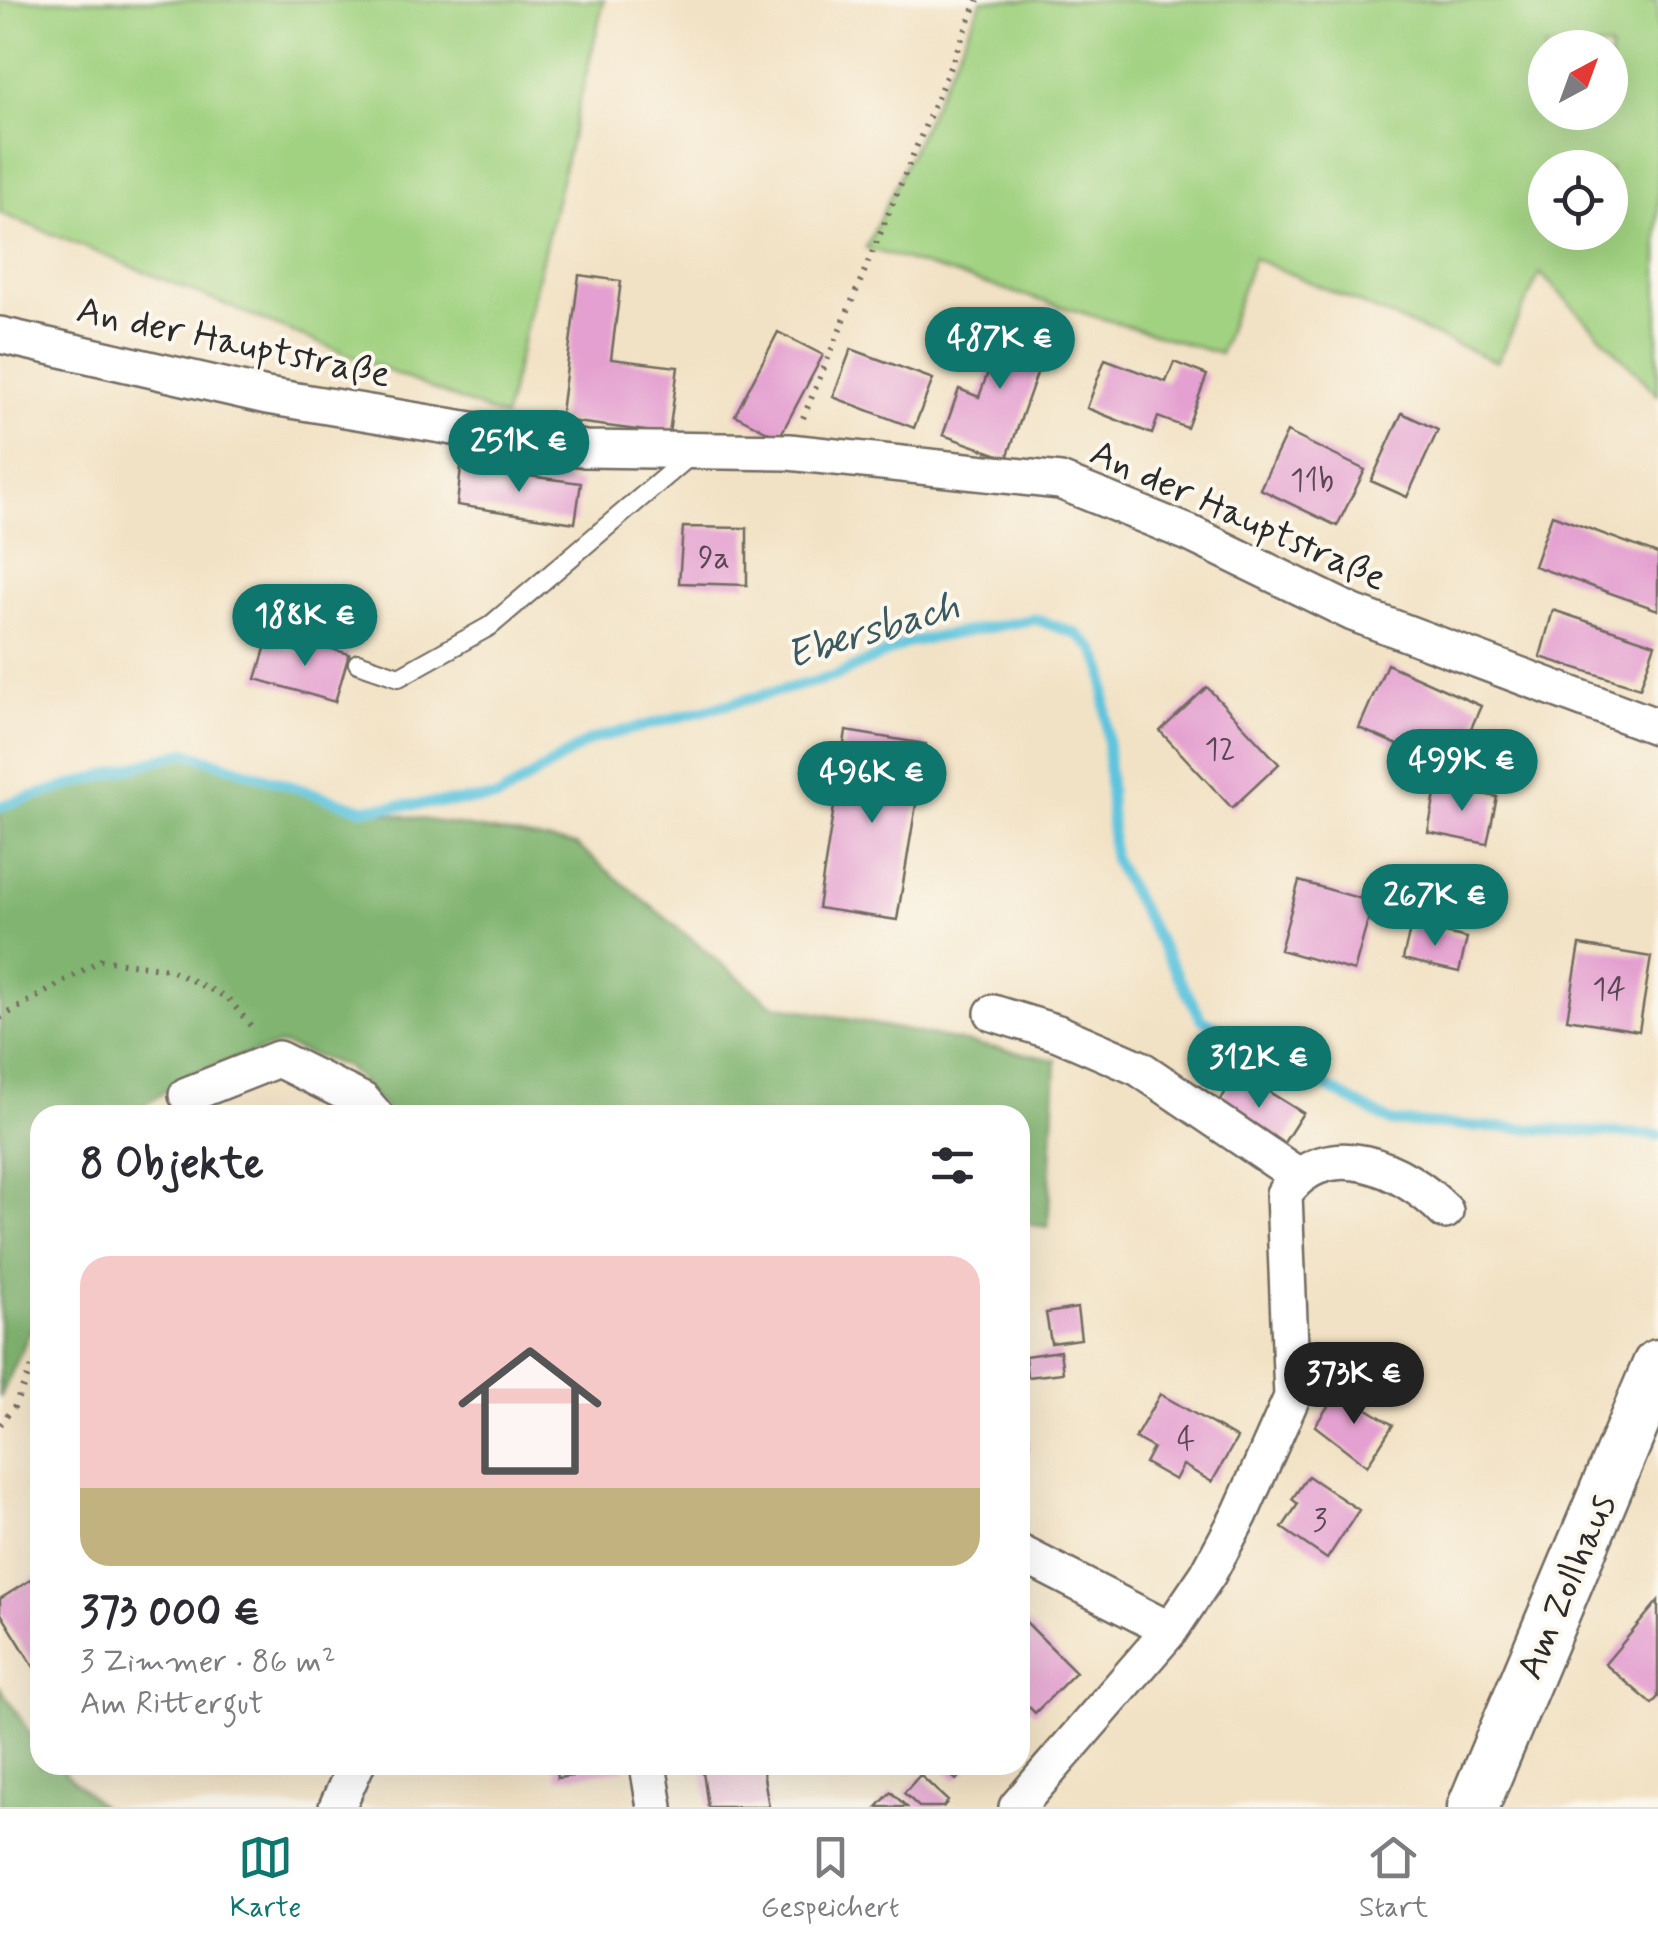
<!DOCTYPE html>
<html lang="de">
<head>
<meta charset="utf-8">
<style>
	:root { --surface:#fff; --page:#f7f7f7; --text:#2b2b33; --muted:#7c7c81; --line:#e1e1e2; --accent:#0f766e }
	body { margin:0; font-family:Mynerve,sans-serif; background:var(--page); color:var(--text); height:100vh; display:flex; flex-direction:column; font-size:38px; white-space:nowrap }
	* { box-sizing:border-box; margin:0 }
	p { font-size:32px; color:var(--muted) }
	.icon { flex:none; width:55px; height:55px; fill:none; stroke:currentColor; stroke-width:2; stroke-linecap:round; stroke-linejoin:round }
	.map { position:relative; flex:1; overflow:hidden }
	.panel { position:absolute; left:30px; top:1105px; width:1000px; height:670px; display:flex; flex-direction:column; background:var(--surface); border-radius:30px; box-shadow:0 10px 40px #0002 }
	.panel>* { flex:none }
	.needle { width:65px; rotate:41deg }
	.tools { position:absolute; left:1528px; top:30px; display:grid; gap:20px }
	.tools a { display:grid; place-items:center; width:100px; height:100px; border-radius:50%; background:var(--surface); box-shadow:0 10px 40px #0002; font-size:50px }
	.price { position:absolute; translate:-50% -85px; padding:0 22px; border-radius:35px; background:var(--accent); color:#fff; font-size:32px; line-height:65px; filter:drop-shadow(0 2px 5px #0008) }
	.price::after { content:''; position:absolute; left:50%; top:60px; width:30px; height:22px; margin-left:-15px; background:inherit; clip-path:polygon(0 0,100% 0,50% 100%) }
	.price.active { background:#222; color:#fff }
	ul { padding:0; list-style:none }
	li { display:grid; align-content:center; gap:20px; height:530px; padding:0 50px }
	li+li { border-top:2px solid var(--line) }
	li span { display:grid; place-items:center; height:310px; border-radius:30px; color:#555 }
	li>.icon { margin-inline-start:auto }
	span .icon { width:180px; height:180px; fill:#fffc; stroke-width:1 }
	li b { font-size:42px }
	h2 { display:flex; justify-content:space-between; align-items:center; height:120px; padding:0 50px; font-size:42px }
	.tabs { display:flex; justify-content:space-around; align-items:center; height:140px; border-top:2px solid var(--line); background:var(--surface); font-size:28px; color:var(--muted) }
	.tabs a { display:grid; justify-items:center; gap:5px }
	.tabs .active { color:var(--accent) }
	.map>svg:first-child { display:block }
	.green { fill:#a1d281; stroke:#667e56; stroke-width:2.5; fill-rule:evenodd }
	.forest { fill:#80b46f; stroke:#56704d; stroke-width:2.5 }
	.lines { fill:none; stroke-linecap:round; stroke-linejoin:round }
	.stream { stroke:#5fc4dd; stroke-width:11 }
	.building { fill:#e4a0d0 }
	.lane-casing { stroke:#716b61; stroke-width:22 }
	.street-casing { stroke:#716b61; stroke-width:40 }
	.secondary-casing { stroke:#716b61; stroke-width:55 }
	.path { stroke:#716b61; stroke-width:6; stroke-dasharray:2.5 8; stroke-linecap:butt }
	.lane { stroke:#fff; stroke-width:18 }
	.street { stroke:#fff; stroke-width:35 }
	.secondary { stroke:#fff; stroke-width:50 }
	.labels { text-anchor:middle; stroke-width:8; stroke-linejoin:round; paint-order:stroke }
	.number-label { font-size:32px; fill:#594854 }
	.street-label { font-size:38px; fill:#2b2b2b; stroke:#fbf7ec }
	.water-label { font-size:40px; font-style:italic; fill:#3b5960; stroke:#fbf7ec }
</style>
</head>
<body>
<div class="map">
<svg width="1658" height="1807" viewBox="0 0 1658 1807">
	<rect width="100%" height="100%" fill="#fbf7ec"/>
	<filter id="ink" filterUnits="userSpaceOnUse"><feTurbulence type="fractalNoise" baseFrequency=".01" numOctaves="2"/><feDisplacementMap in="SourceGraphic" scale="20" xChannelSelector="R" yChannelSelector="G"/><feConvolveMatrix kernelMatrix="1 2 1 2 8 2 1 2 1" color-interpolation-filters="sRGB"/></filter>
	<filter id="wash" filterUnits="userSpaceOnUse"><feTurbulence type="fractalNoise" baseFrequency=".0048" numOctaves="4" result="noise"/><feDisplacementMap in="SourceGraphic" scale="40" xChannelSelector="R" yChannelSelector="G"/><feGaussianBlur stdDeviation="2.25" result="paint"/><feColorMatrix in="noise" values="0 0 0 0 0 0 0 0 0 0 0 0 0 0 0 0 0 1.4 0 .05"/><feComposite in="paint" operator="in"/></filter>
	<g filter="url(#wash)">
		<rect width="100%" height="100%" fill="#f2e2c5"/>
		<path class="green" d="M0 0H604L504 418 0 213Z
			M982 0H1658V395L1540 273 1497 362 1253 258 1220 354 866 248ZM1545 48H1610V112H1545ZM1545 168H1610V232H1545Z"/>
		<path class="forest" d="M185 752 362 809 576 845 771 1004 1056 1060 1048 1227 1020 1223V1115H392L347 1067 281 1044 190 1074 131 1115H40V1309L0 1398V806Z
			M0 1687 40 1749V1765H57L102 1807H0Z"/>
		<g class="lines">
			<path class="stream" d="M0 806 185 752 362 809 498 798 590 740 836 676 909 642 1035 619 1077 634 1095 650 1104 671 1113 858 1201 1018 1391 1122 1658 1135"/>
		</g>
		<g id="blocks">
			<path class="building" d="M579 275 621 281 611 359 678 367 669 434 560 420Z
				M1007 319 1051 334 1007 458 943 435 959 389 979 397Z
				M778 332 823 355 779 438 735 415Z
				M851 349 933 379 914 428 833 397Z
				M1105 359 1166 382 1174 362 1207 375 1187 428 1158 417 1152 434 1087 408Z
				M1402 413 1438 430 1407 497 1371 481Z
				M1287 432 1365 470 1337 526 1260 489Z
				M461 467 581 483 575 523 457 505Z
				M1552 515 1658 554V610L1534 566Z
				M683 527 747 528V585L679 583Z
				M1553 610 1655 644 1640 688 1540 657Z
				M306 641 349 654 335 702 256 679 267 642 302 653Z
				M1387 664 1481 706 1453 769 1359 728Z
				M1207 687 1279 764 1232 808 1160 731Z
				M846 731 926 744 897 920 818 908Z
				M1437 784 1497 797 1487 844 1428 832Z
				M1299 881 1373 902 1354 971 1280 950Z
				M1411 925 1467 938 1459 972 1403 959Z
				M1580 945 1651 957 1639 1031 1567 1019Z
				M1237 1072 1303 1113 1280 1149 1215 1110Z
				M1077 1308 1081 1339 1051 1343 1046 1313Z
				M1060 1351 1063 1373 1027 1377 1025 1356Z
				M1338 1391 1393 1425 1367 1466 1315 1426Z
				M1160 1394 1237 1438 1212 1482 1183 1465 1175 1480 1145 1463 1153 1448 1135 1438Z
				M1020 1408 1030 1445 1020 1447Z
				M1308 1476 1359 1510 1327 1559 1282 1528 1298 1504 1292 1499Z
				M40 1574V1677L0 1612V1599Z
				M1658 1601V1697L1652 1704 1605 1664Z
				M1025 1621 1076 1672 1035 1713 1020 1698V1626Z
				M555 1765H626V1769L557 1778Z
				M702 1765H762L769 1807H708Z
				M940 1765H971L956 1780Z
				M920 1775 948 1801 943 1807H919L904 1793Z
				M891 1792 907 1807H877Z"/>
		</g>
	</g>
	<g filter="url(#ink)">
		<use href="#blocks" fill-opacity="0" stroke="#716b61" stroke-width="2.5"/>
		<g class="lines">
			<g class="lane-casing">
				<path id="lane" d="M358 663 399 677 490 626 692 454"/>
			</g>
			<g class="street-casing">
				<path id="street" d="M0 335 267 396 585 449 789 452 1060 481 1191 534 1353 613 1658 727
					M993 1013 1058 1033 1139 1068 1297 1175
					M187 1095 278 1059 363 1101 375 1115
					M1020 1553 1170 1630
					M648 1765 655 1807
					M337 1807 356 1765
					M1017 1807 1170 1630 1208 1574 1240 1514 1292 1397 1284 1194C1326 1133 1403 1168 1445 1211"/>
			</g>
			<g class="secondary-casing">
				<path id="secondary" d="M1473 1807 1658 1365"/>
			</g>
			<path class="path" d="M803 418 978 0
				M0 1018 101 960 168 969 228 998 255 1031
				M0 1424 14 1407 40 1349"/>
			<use href="#lane" class="lane"/>
			<use href="#street" class="street"/>
			<use href="#secondary" class="secondary"/>
		</g>
	</g>
	<g class="labels">
		<g class="number-label">
			<text x="1312" y="490">11b</text>
			<text x="714" y="567">9a</text>
			<text x="1220" y="759">12</text>
			<text x="1609" y="999">14</text>
			<text x="1186" y="1449">4</text>
			<text x="1320" y="1530">3</text>
		</g>
		<g class="street-label">
			<text transform="translate(234 341) rotate(12)" y="13">An der Hauptstraße</text>
			<text transform="translate(1239 514) rotate(24)" y="13">An der Hauptstraße</text>
			<text transform="translate(1565 1586) rotate(-67)" y="13">Am Zollhaus</text>
		</g>
		<g class="water-label">
			<text transform="translate(872 629) rotate(-17)" y="14">Ebersbach</text>
		</g>
	</g>
</svg>
<div class="tools">
<a><svg class="needle" viewBox="-14 -14 28 28"><path d="M0-13l5 13h-10z" fill="#e53935"/><path d="M0 13l5-13h-10z" fill="#7c7c81"/></svg></a>
<a><svg class="icon" aria-label="locate" viewBox="0 0 24 24"><circle cx="12" cy="12" r="6"/><path d="M12 2v4M12 18v4M2 12h4M18 12h4"/></svg></a>
</div>
<b class="price" style="left:1000px;top:392px">487K €</b>
<b class="price" style="left:519px;top:495px">251K €</b>
<b class="price" style="left:305px;top:669px">188K €</b>
<b class="price" style="left:1462px;top:814px">499K €</b>
<b class="price" style="left:872px;top:826px">496K €</b>
<b class="price" style="left:1435px;top:949px">267K €</b>
<b class="price" style="left:1259px;top:1111px">312K €</b>
<b class="price active" style="left:1354px;top:1427px">373K €</b>
<section class="panel">
<h2>8 Objekte<svg class="icon" aria-label="filters" viewBox="0 0 24 24"><path d="M4 7h16M4 17h16"/><circle cx="9" cy="7" r="2"/><circle cx="15" cy="17" r="2"/></svg></h2>
<ul>
<li><span style="background:linear-gradient(#f6c9c9 75%,#c2b280 0)"><svg class="icon" aria-label="home" viewBox="0 0 24 24"><path d="M3 11l9-7 9 7M6 9v11h12V9"/></svg></span><div><b>373 000 €</b><p>3 Zimmer · 86 m²</p><p>Am Rittergut</p></div></li>
</ul>
</section>
</div>
<nav class="tabs">
<a class="active"><svg class="icon" aria-label="map" viewBox="0 0 24 24"><path d="M3 6l6-2 6 2 6-2v14l-6 2-6-2-6 2zM9 4v14M15 6v14"/></svg>Karte</a>
<a><svg class="icon" aria-label="saved" viewBox="0 0 24 24"><path d="M7 4h10v16l-5-4-5 4z"/></svg>Gespeichert</a>
<a><svg class="icon" aria-label="home" viewBox="0 0 24 24"><path d="M3 11l9-7 9 7M6 9v11h12V9"/></svg>Start</a>
</nav>
</body>
</html>
